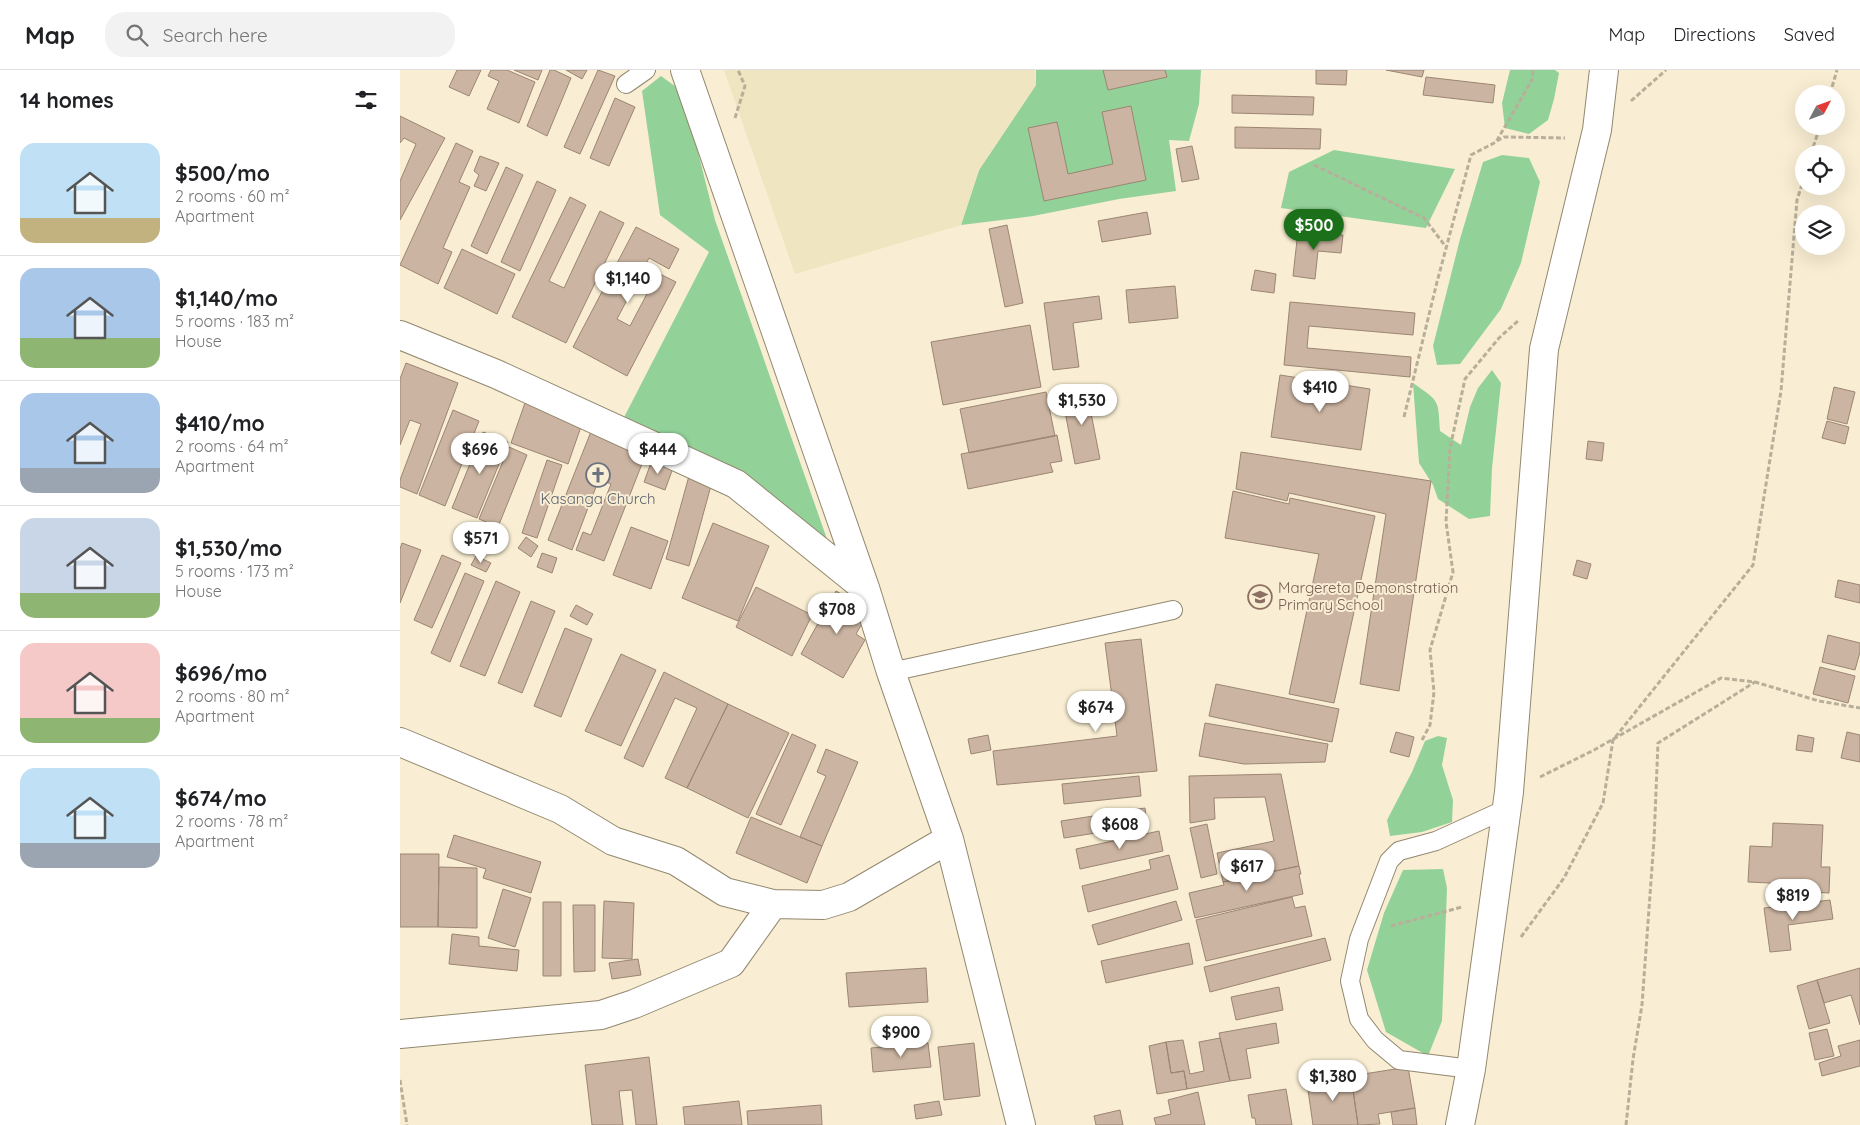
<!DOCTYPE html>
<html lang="en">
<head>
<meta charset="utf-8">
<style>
	:root { --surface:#fff; --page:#f2f2f2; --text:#202124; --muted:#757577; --line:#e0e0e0; --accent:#1c7019 }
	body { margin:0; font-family:Quicksand,sans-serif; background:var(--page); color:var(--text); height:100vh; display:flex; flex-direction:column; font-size:19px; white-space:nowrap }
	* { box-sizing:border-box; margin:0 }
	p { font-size:16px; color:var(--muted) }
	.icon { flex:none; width:28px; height:28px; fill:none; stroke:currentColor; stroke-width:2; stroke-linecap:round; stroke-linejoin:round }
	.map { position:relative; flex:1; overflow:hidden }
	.drawer { display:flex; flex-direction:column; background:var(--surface); width:400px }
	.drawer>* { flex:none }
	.needle { width:32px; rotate:49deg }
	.controls { position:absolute; left:1395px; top:15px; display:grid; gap:10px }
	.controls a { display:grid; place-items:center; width:50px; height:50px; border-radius:50%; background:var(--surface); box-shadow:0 5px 20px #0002; font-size:25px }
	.price { position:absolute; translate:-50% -42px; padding:0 11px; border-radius:18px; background:#fff; color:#222; font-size:16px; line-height:32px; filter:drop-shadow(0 1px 2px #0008) }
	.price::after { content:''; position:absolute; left:50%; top:30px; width:15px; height:11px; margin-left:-8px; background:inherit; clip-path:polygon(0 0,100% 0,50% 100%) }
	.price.selected { background:var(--accent); color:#fff }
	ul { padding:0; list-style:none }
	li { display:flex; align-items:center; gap:15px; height:125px; padding:0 20px }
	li+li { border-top:1px solid var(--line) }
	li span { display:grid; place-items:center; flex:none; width:140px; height:100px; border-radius:15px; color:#555 }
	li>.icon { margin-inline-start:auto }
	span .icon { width:60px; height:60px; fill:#fffc; stroke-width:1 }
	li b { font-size:21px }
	h2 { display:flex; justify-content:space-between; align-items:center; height:60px; padding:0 20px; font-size:21px }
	header { display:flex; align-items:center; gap:30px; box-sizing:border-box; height:70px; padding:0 25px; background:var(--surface); border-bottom:1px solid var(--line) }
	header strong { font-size:24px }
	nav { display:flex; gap:28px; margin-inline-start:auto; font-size:18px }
	.search { width:350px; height:45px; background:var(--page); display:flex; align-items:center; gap:12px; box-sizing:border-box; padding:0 18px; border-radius:20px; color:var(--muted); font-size:19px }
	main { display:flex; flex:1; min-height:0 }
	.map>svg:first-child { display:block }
	.green { fill:#92d198 }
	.sand { fill:#efe5c0 }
	.building { fill:#cbb4a1; stroke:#9b8573 }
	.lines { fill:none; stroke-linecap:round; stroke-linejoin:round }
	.service-casing { stroke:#92886f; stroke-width:20 }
	.minor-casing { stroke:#92886f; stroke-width:30 }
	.path { stroke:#b8af9a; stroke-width:3; stroke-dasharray:5 2.5; stroke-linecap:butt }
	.service { stroke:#fff; stroke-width:18 }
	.minor { stroke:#fff; stroke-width:28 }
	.labels { text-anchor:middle; stroke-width:4; stroke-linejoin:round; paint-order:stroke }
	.worship-label { font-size:15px; fill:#5b616d; stroke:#f9eed3 }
	.education-label { font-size:15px; fill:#785e54; stroke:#f9eed3; text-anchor:start }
</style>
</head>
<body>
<header>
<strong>Map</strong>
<div class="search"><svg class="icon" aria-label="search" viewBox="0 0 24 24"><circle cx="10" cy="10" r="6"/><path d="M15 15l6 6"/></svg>Search here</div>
<nav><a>Map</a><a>Directions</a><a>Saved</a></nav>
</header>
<main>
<section class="drawer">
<h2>14 homes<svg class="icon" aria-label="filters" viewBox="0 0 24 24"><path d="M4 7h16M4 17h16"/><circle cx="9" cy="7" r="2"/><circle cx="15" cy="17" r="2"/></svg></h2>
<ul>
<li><span style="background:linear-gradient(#bfe0f5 75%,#c2b280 0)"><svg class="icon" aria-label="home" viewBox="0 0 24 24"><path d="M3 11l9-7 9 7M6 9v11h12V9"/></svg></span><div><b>$500/mo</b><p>2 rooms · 60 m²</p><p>Apartment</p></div></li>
<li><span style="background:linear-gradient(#a9c7e8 70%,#8fb573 0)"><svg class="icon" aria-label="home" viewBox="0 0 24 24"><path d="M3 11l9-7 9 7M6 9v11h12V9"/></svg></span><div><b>$1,140/mo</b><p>5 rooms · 183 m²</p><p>House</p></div></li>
<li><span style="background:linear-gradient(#a9c7e8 75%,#9aa5b1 0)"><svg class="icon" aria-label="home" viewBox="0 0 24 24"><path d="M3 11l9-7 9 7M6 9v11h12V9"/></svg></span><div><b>$410/mo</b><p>2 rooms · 64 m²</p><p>Apartment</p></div></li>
<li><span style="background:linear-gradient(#c9d6e8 75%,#8fb573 0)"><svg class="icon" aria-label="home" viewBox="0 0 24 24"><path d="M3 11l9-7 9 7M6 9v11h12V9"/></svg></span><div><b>$1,530/mo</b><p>5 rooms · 173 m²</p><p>House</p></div></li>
<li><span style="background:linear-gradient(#f6c9c9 75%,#8fb573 0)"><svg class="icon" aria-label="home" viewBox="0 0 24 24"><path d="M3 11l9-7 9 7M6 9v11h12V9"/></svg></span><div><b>$696/mo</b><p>2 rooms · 80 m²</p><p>Apartment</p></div></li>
<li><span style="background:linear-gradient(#bfe0f5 75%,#9aa5b1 0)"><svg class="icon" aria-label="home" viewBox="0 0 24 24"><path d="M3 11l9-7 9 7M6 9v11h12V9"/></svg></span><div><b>$674/mo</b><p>2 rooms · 78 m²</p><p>Apartment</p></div></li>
</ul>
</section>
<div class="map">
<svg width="1460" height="1055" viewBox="0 0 1460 1055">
	<rect width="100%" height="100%" fill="#f9eed3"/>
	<path class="green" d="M636 0H801L799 34 789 71 769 70 776 121 719 129 633 146 561 155 579 100 636 15Z
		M1110 0H1155L1159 3 1154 29 1148 50 1129 64 1105 58 1102 33Z
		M261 6 283 22 315 150 434 489 341 414 217 361 309 182 260 145 242 21Z
		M934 80 1055 99 1026 158 881 138 889 102Z
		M1102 85 1129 88 1140 112 1121 193 1101 239 1060 294 1037 295 1033 276 1060 169 1083 92Z
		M1092 300 1101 313 1092 398 1090 446 1069 449 1038 429 1033 415 1019 393 1013 313C1040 332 1038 329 1040 361L1061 375 1070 337 1078 318Z
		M1038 666 1047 668 1042 695 1053 730 1052 752 1022 762 990 766 987 750 1012 702 1025 671Z
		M1043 799 1047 818 1042 951 1028 986 986 962 967 900 984 843 1003 800Z"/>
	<path class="sand" d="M324 0H635L636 15 579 100 561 155 395 204Z"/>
	<path class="building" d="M57 0H81L69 26 49 17Z
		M91 0H107L135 12 119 53 87 39 99 11 88 6Z
		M114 0H142L138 10Z
		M150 0H154L171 8 147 66 127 56Z
		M166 0H187L182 9Z
		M198 0 215 6 180 84 164 77Z
		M703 0H765L767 7 708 20Z
		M916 0H947L946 15 916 14Z
		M986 0H1024L1022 7Z
		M1026 7 1095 15 1093 33 1023 25Z
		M832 25 914 27 913 45 832 43Z
		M215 28 235 37 209 96 190 88Z
		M731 36 746 110 644 131 628 58 657 52 668 104 713 94 702 42Z
		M0 46 45 68 0 150V111L16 74 4 68 0 73Z
		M835 57 921 59 920 79 835 78Z
		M56 73 73 81 59 112 70 117 43 178 52 182 38 214 0 195Z
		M792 76 799 109 782 112 776 79Z
		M80 86 99 93 86 121 74 116 79 105 74 101Z
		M106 97 123 105 87 184 71 176Z
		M137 111 156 120 120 201 101 192Z
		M170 127 186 135 149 211 164 218 200 141 224 153 166 273 112 247Z
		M747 142 751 164 702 172 698 151Z
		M607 155 623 233 605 237 589 159Z
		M236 157 279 179 269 199 249 188 217 249 230 256 249 220 241 216 250 199 276 212 227 306 173 277Z
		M898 161 943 165 941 183 918 181 915 209 893 206Z
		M62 179 115 204 97 244 44 218Z
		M855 200 876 204 874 223 851 220Z
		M775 216 778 248 729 253 726 220Z
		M699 226 702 249 673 253 679 297 653 300 644 233Z
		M890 232 1015 243 1013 265 909 256 907 278 1011 287 1010 307 884 295Z
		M630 255 641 317 543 335 531 272Z
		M6 293 58 313 17 424 0 417V410L21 354 10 350 0 375V309Z
		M880 305 970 319 961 380 871 367Z
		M1434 317 1455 322 1447 354 1427 349Z
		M695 320 698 336 690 338 700 389 675 394 662 326Z
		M646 322 655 366 569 383 560 339Z
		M126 330 183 351 168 394 111 373Z
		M53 340 79 351 45 436 19 425Z
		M1427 351 1449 357 1445 374 1422 368Z
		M192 359 247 381 204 491 176 480 183 462 191 465 211 414 199 409 172 480 148 470Z
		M83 362 108 372 77 448 52 438Z
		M657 365 662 391 650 393 653 402 568 419 561 384Z
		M1188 371 1204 373 1202 391 1186 389Z
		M109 377 127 385 98 457 79 449Z
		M841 382 1031 411 999 621 960 614 986 444 889 423 887 431 836 419Z
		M147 390 162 395 137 468 122 463Z
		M252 390 273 398 265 420 244 412Z
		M289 406 312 412 289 496 266 489Z
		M833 421 889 434 890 428 975 446 934 633 889 624 919 484 825 468Z
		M313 453 369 476 338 551 282 528Z
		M231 457 268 471 251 519 213 505Z
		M126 467 138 476 131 487 118 478Z
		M2 473 21 480 0 533V479Z
		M142 483 157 488 152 503 137 497Z
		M42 485 61 493 32 558 14 550Z
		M76 486 91 493 86 502 71 495Z
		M1177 490 1191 494 1187 509 1173 505Z
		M65 503 84 511 50 592 31 583Z
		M1438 510 1460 515V533L1435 527Z
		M96 511 120 522 85 606 60 596Z
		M356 517 412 545 392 586 336 557Z
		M436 521 470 540 456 564 465 570 443 608 401 584Z
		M131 531 155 541 122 623 98 613Z
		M176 535 193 544 187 555 170 546Z
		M165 558 192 569 161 647 134 636Z
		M1428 565 1460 573V582L1455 600 1422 592Z
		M741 569 757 701 597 715 593 681 717 666 705 573Z
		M221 584 256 600 221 676 185 661Z
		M1420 597 1455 606 1448 633 1413 624Z
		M264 602 328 634 287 718 265 708 297 638 275 628 243 697 224 688Z
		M816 614 939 639 932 672 809 646Z
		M328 634 389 663 348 748 287 718Z
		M805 653 928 674 925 692 844 694 799 686Z
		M996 662 1014 667 1009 687 990 682Z
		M1447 662 1460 665V692L1441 688Z
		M392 664 416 675 381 755 356 744Z
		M588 665 591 680 571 684 568 669Z
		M1398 665 1414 668 1412 682 1396 680Z
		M426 679 458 692 422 776 400 767 426 706 417 702Z
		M881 704 899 796 823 812 817 783 874 771 865 727 814 728 815 749 790 753 789 706Z
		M739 706 741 726 664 734 662 714Z
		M745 738 747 755 664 768 661 751Z
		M351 747 422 776 407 813 336 783Z
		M1373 753 1423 755 1421 797H1430L1429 823 1370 820V813L1348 812 1350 776 1372 777Z
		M807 754 817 804 801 808 790 758Z
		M759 761 763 781 680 799 676 779Z
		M54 765 141 792 131 823 83 808 86 799 47 787Z
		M0 784H39L38 857H0Z
		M769 785 778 819 688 842 682 816 751 799 749 790Z
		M899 796 901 804H899L903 824 795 848 789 823 824 815 823 812Z
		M39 797 77 798V858L38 857Z
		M103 819 131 828 115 877 88 868Z
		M892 827 895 838 905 836 912 866 806 891 796 850Z
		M1430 830 1433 849 1388 855 1391 880 1370 882 1364 838Z
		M204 831 234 833 232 889 202 888Z
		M776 831 782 850 698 875 692 855Z
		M143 832H161V906H143Z
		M173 835H195V901L174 902Z
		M52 864 79 867V876L119 880 117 901 49 894Z
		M925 868 931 890 810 922 804 897Z
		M789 873 793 894 706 913 701 891Z
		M238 889 241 905 212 909 209 893Z
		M526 898 528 932 449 937 446 903Z
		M1460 898V955L1451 925 1424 933 1417 910Z
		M1417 910 1430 953 1409 959 1397 916Z
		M879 917 883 940 836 950 831 927Z
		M876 953 879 973 846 979 851 1008 830 1011 819 963Z
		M1427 959 1434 986 1415 990 1409 963Z
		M820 968 830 1011 787 1019 784 1001 771 1003 766 972 783 970 790 1004 804 1001 799 972Z
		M1460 970V996L1422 1006 1419 993 1441 986 1438 976Z
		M766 972 771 1003 784 1001 787 1019 757 1024 749 976Z
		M528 973 531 997 473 1002 471 978Z
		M574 973 580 1026 544 1030 538 977Z
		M249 987 257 1055H236L232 1020 219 1021 223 1055H192L185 995Z
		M1008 997 1015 1038 978 1044 980 1054 958 1055 951 1006Z
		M951 1006 958 1055H913L907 1013Z
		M886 1019 892 1055H856L855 1048H852L848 1025Z
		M798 1022 805 1055H756L754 1048 771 1044 768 1030Z
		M339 1031 342 1055H285L283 1037Z
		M539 1031 542 1045 516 1049 514 1035Z
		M421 1035 422 1055H348L347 1041Z
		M1015 1038 1017 1055H993L991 1042Z
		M720 1040 723 1055H696L694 1046Z"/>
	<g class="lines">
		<g class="service-casing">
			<path id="service" d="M226 14 246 0
				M491 602 773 540
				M1071 999 999 990 975 970 959 949 950 911 959 869 989 791 999 781 1036 771 1106 739"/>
		</g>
		<g class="minor-casing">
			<path id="minor" d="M285 0 465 518 491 602 549 769 621 1055
				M0 265 96 304 336 414 465 518
				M0 672 160 739 213 771 276 791 325 822 373 834 423 835 449 827 549 769
				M0 964 201 945 234 934 331 893 373 834
				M1060 1055 1071 999 1109 722 1144 279 1197 60 1204 0"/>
		</g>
		<path class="path" d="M1430 24 1437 0
			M1231 31 1266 0
			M335 48 345 16 338 0
			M1097 71 1104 67 1165 68
			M1411 84 1420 56
			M914 95 1024 148 1046 177
			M1004 347 1037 212 1071 85 1096 72 1132 10 1133 0
			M1022 670 1030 655 1034 622 1030 580 1053 502 1046 452 1050 378 1065 309 1099 268 1118 251
			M1140 707 1194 680 1321 608 1355 612 1419 631 1460 638
			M991 856 1062 837
			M1121 867 1164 808 1203 733 1213 670 1353 495 1381 321 1397 130 1404 108
			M0 1010 7 1055
			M1226 1055 1233 989 1242 935 1254 770 1258 673 1355 612"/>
		<use href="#service" class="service"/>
		<use href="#minor" class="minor"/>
	</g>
	<defs>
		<g id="church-ring" transform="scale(1.25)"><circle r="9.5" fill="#f9eed3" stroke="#6b7280" stroke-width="1.5"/><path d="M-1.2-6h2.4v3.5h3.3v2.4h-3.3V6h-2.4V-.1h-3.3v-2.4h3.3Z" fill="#6b7280"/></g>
		<g id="school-ring" transform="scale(1.25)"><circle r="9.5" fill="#f9eed3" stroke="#8d6e63" stroke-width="1.5"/><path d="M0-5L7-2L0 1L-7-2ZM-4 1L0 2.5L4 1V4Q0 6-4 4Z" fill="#8d6e63"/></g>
	</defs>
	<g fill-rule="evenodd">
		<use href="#church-ring" x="198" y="405"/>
		<use href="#school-ring" x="860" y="527"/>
	</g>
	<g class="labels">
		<g class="worship-label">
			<text x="198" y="434">Kasanga Church</text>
		</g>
		<g class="education-label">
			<text x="878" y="523">Margereta Demonstration<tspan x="878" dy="17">Primary School</tspan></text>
		</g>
	</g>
</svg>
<div class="controls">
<a><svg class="needle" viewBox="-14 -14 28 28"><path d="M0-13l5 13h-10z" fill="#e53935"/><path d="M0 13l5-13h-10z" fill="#757577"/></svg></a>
<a><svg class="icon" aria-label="locate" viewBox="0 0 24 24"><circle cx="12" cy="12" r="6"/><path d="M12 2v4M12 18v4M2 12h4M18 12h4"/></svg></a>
<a><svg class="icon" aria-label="layers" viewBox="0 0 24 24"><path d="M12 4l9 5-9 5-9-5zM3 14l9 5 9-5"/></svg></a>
</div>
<b class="price selected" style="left:914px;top:181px">$500</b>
<b class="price" style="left:228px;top:234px">$1,140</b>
<b class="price" style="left:920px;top:343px">$410</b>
<b class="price" style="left:682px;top:356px">$1,530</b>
<b class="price" style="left:80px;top:405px">$696</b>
<b class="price" style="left:258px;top:405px">$444</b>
<b class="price" style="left:81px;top:494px">$571</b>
<b class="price" style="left:437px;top:565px">$708</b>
<b class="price" style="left:696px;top:663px">$674</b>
<b class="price" style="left:720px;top:780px">$608</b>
<b class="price" style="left:847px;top:822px">$617</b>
<b class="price" style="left:1393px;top:851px">$819</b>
<b class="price" style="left:501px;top:988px">$900</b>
<b class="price" style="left:933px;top:1032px">$1,380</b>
</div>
</main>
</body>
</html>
